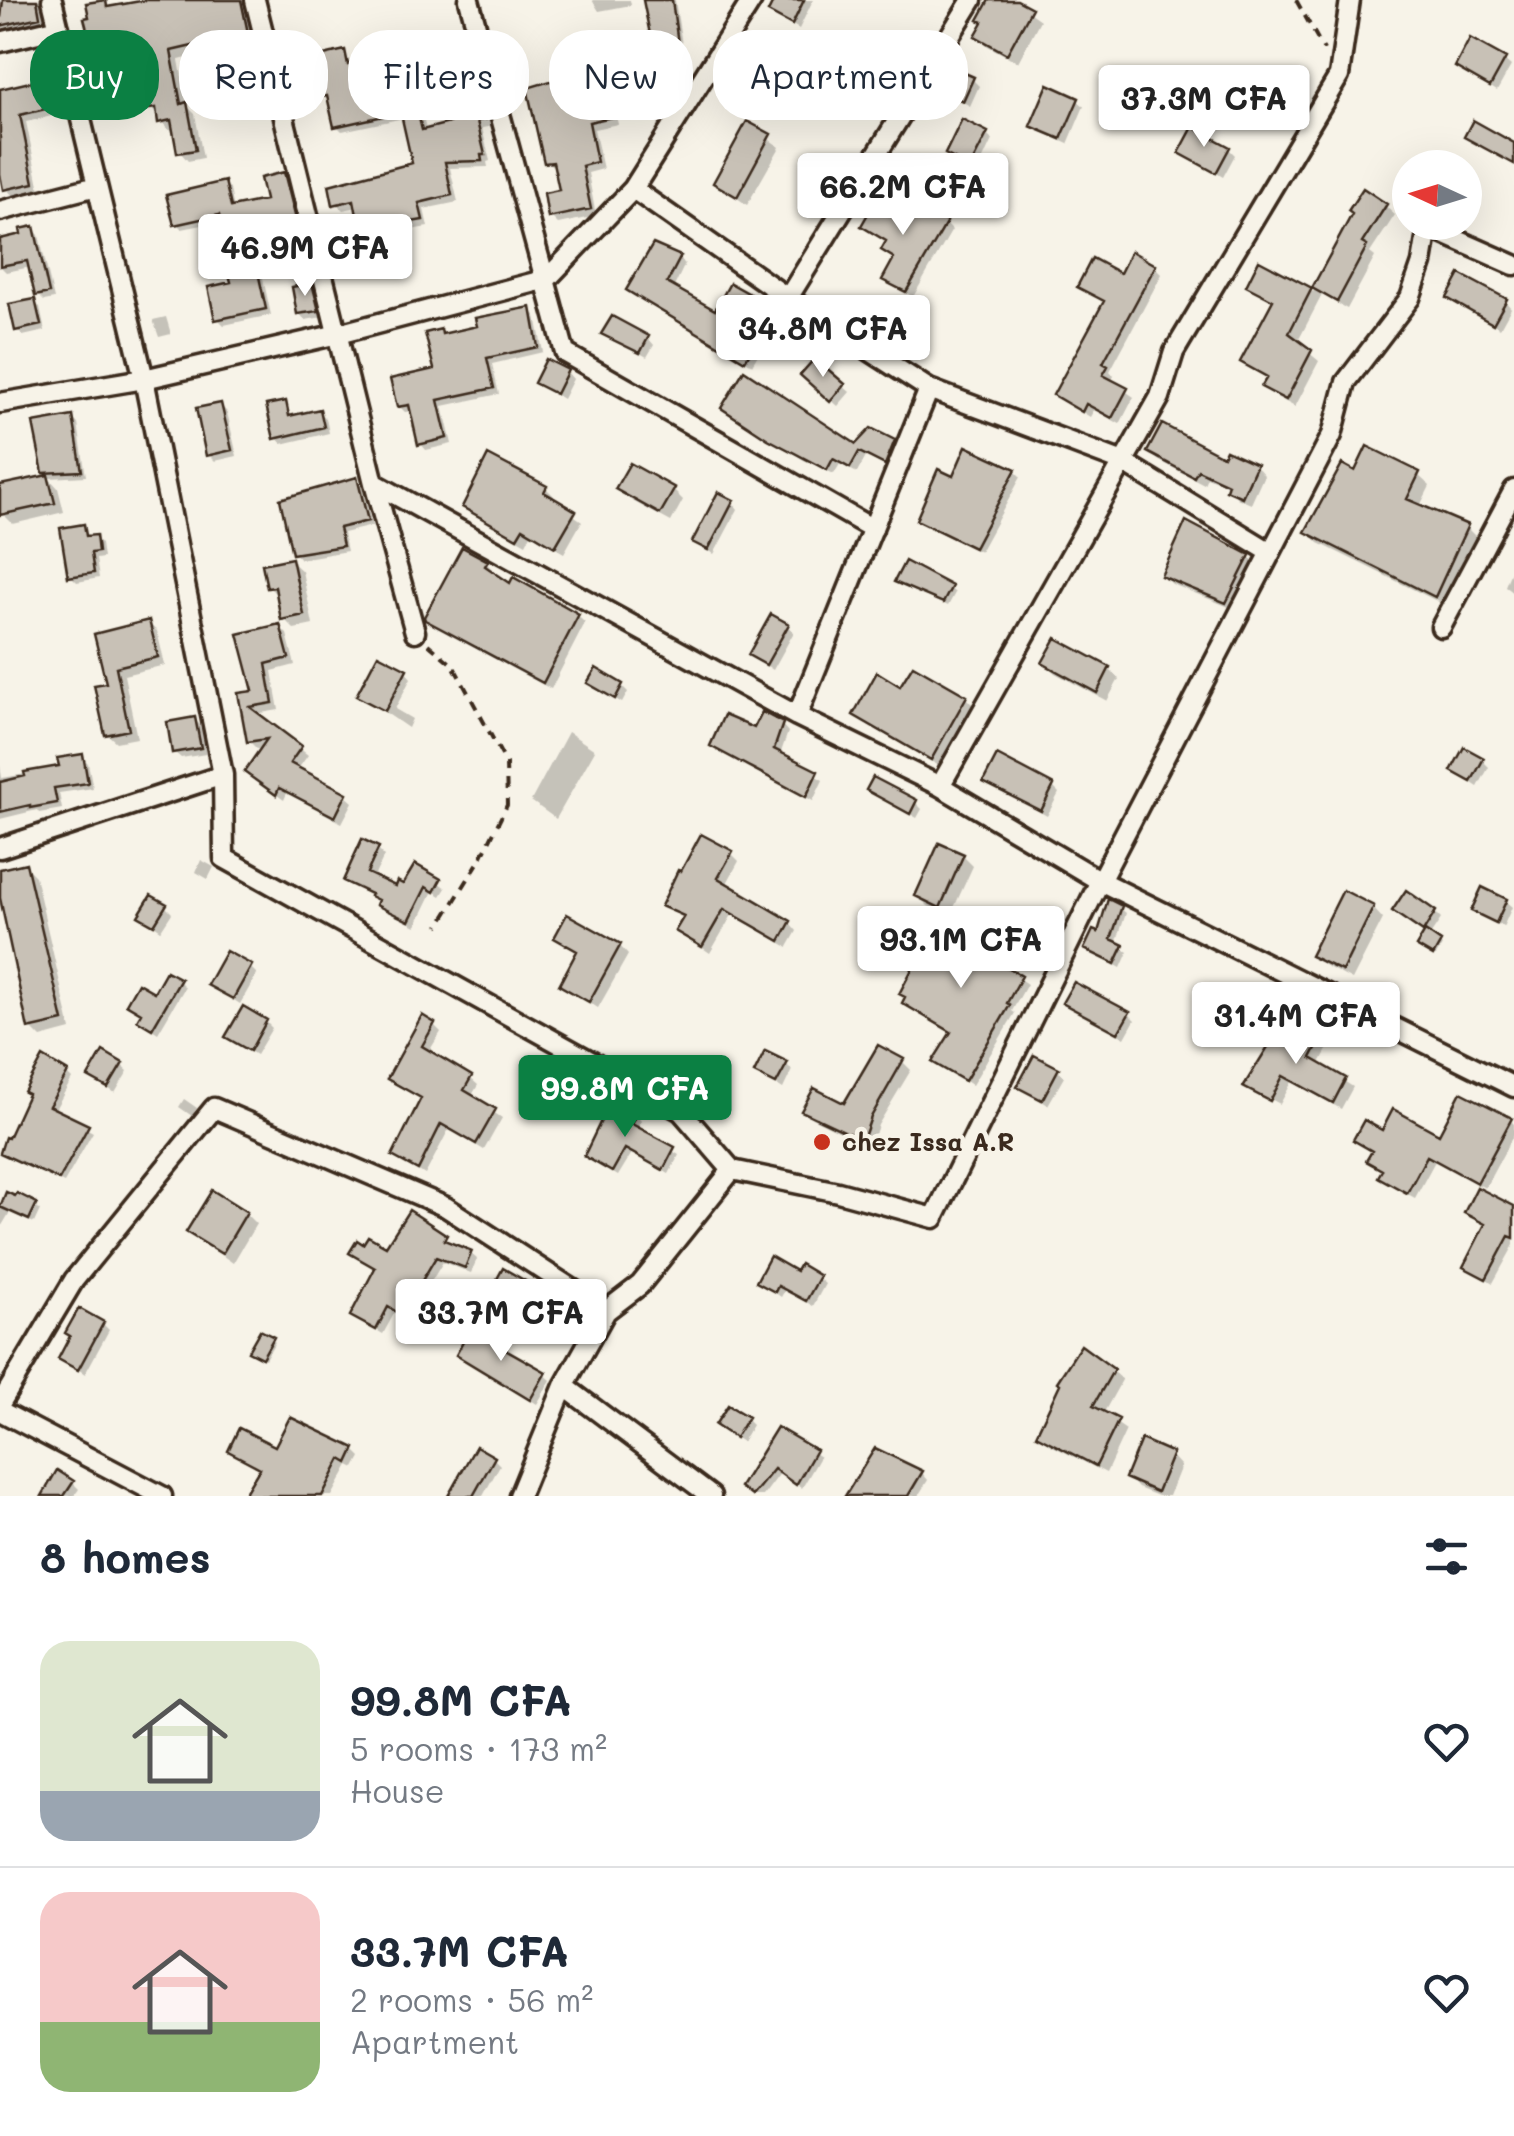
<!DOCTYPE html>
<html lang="en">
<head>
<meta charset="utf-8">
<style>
	:root { --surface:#fff; --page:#f6f6f7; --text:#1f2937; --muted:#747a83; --line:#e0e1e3; --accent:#0b8043 }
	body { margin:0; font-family:Mali,sans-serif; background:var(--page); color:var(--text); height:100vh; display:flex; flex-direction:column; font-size:38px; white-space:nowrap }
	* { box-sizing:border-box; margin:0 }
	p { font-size:32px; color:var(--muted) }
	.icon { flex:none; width:55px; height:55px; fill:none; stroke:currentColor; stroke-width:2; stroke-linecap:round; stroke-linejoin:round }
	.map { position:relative; height:1496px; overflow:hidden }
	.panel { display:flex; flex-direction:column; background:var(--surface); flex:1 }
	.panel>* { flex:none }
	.hud { position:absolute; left:30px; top:30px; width:1000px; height:90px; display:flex; gap:20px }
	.needle { width:65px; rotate:274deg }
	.tools { position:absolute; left:1392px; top:150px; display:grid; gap:20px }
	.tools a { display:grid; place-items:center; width:90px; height:90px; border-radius:50%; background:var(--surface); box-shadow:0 10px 40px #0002; font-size:50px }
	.price { position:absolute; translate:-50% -85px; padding:0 22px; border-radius:10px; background:#fff; color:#222; font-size:32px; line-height:65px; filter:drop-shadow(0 2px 5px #0008) }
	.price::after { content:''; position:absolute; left:50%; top:60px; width:30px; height:22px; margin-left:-15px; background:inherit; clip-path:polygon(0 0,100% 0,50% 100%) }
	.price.on { background:var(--accent); color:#fff }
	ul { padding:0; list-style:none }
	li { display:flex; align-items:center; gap:30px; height:250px; padding:0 40px }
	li+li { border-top:2px solid var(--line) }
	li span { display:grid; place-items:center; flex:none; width:280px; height:200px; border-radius:30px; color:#555 }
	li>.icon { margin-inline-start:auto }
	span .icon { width:120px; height:120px; fill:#fffc; stroke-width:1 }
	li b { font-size:42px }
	h2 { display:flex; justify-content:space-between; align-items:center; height:120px; padding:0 40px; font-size:42px }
	.tag { padding:0 35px; border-radius:40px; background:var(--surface); box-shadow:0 10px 40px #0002; font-size:35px; line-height:90px }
	.tag.on { background:var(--accent); color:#fff }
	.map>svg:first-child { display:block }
	.shadow { fill:#0003 }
	.building { fill:#c8c1b6; stroke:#3b2a1e; stroke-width:2.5 }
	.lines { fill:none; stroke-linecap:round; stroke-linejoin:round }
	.street-casing { stroke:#3b2a1e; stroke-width:25 }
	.path { stroke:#3b2a1e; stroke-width:4; stroke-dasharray:10 8; stroke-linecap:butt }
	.street { stroke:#f7f3e8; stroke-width:18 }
	.poi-dot { fill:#c8321e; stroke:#f7f3e8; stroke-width:4 }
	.labels { text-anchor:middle; stroke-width:9; stroke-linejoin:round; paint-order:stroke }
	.poi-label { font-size:25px; font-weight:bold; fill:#3b2a1e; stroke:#f7f3e8; text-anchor:start }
</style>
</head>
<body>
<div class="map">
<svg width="1514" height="1496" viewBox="0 0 1514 1496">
	<rect width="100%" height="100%" fill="#f7f3e8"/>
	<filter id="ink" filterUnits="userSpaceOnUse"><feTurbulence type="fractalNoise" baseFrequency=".01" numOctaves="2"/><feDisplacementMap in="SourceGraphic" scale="20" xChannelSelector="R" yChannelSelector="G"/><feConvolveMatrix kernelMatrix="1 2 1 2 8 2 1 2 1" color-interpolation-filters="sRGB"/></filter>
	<g filter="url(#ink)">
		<path class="shadow" d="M0 0H40L48 26 0 37Z
			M160 0H250L256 41 179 60 187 106 195 114 203 158 188 161 180 152 175 129 169 130 151 108 143 68 108 76 99 67 104 2 112 9Z
			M592 0H630L631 5 599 11Z
			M646 0H675L685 64 665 69 659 62Z
			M777 0H813L799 29 771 12Z
			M992 0H1012L1040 20 1018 62 988 46 978 36Z
			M344 53 352 67 392 58 398 64 410 114 417 112 424 120 426 131 452 125 480 95 487 102 493 126 482 128 490 161 487 162 488 167 450 168 458 202 424 209 428 227 369 237 362 230 358 207 343 210 336 203 415 164 404 118 342 131 336 125 330 101 325 96Z
			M631 60 638 67 646 105 615 112 618 124 594 129 603 169 588 173 596 216 558 224 551 217 562 191 557 169 547 162Z
			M1504 60 1511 66 1497 91 1458 67Z
			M972 79 979 86 970 106 944 91Z
			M46 81 54 89 60 114 26 122 40 190 13 196 6 188 0 164V91Z
			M1077 100 1084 106 1068 144 1040 131 1033 125Z
			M748 125 780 147 747 205 716 183Z
			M986 134 992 140 977 172 948 154Z
			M1229 149 1235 155 1223 177 1182 152Z
			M284 175 290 181 308 256 260 264 271 315 224 325 218 319 234 284 233 268 223 221 182 229 176 223 224 183 230 189 234 209 268 201Z
			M1385 206 1395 215 1370 253 1375 257 1347 309 1322 295 1297 343 1319 361 1295 407 1273 395 1264 386 1268 379 1243 362 1274 303 1249 285 1260 264 1313 292 1355 215Z
			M926 220 946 224 952 230 913 297 885 280 896 259 884 250 888 242 864 226Z
			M33 228 39 235 54 299 44 301 37 294 31 267 6 272 0 266V241L24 236Z
			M679 258 685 264 673 289 716 314 773 310 780 316 752 365 636 295Z
			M1155 267 1162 274 1110 371 1114 376 1111 381 1134 397 1120 424 1094 410 1090 417 1056 395 1106 304 1080 287Z
			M311 286 318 293 323 317 305 320 299 313Z
			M1450 298 1505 301 1511 308 1500 328Z
			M34 301 40 308 45 331 23 336 17 330Z
			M530 310 536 316 543 352 492 364 499 394 443 406 452 444 426 450 420 443 413 411 405 412 399 406 437 371 440 332 444 336 480 328Z
			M166 317 171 334 159 337 153 320Z
			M605 334 648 338 654 345 647 357Z
			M815 361 850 392 838 406 803 375Z
			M567 372 573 379 563 399 537 383Z
			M285 404 293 418 319 412 326 418 329 433 282 444 276 437Z
			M220 405 227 412 237 456 215 461 209 455Z
			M730 414 857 447 893 442 900 449 891 469 866 457 857 473 840 464 834 474 804 460Z
			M72 418 78 424 86 476 49 478 58 488 64 512 13 524 2 513 0 488 50 477 46 472Z
			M1150 451 1256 466 1264 475 1251 504 1237 498 1230 487 1207 477 1204 484 1158 460Z
			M1015 471 1021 477 980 552 926 526 919 520 954 479Z
			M1356 474 1418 475 1430 486 1420 506 1466 527 1478 539 1447 606 1319 543 1308 532Z
			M356 480 362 485 372 526 343 533 347 551 300 559 295 553Z
			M546 488 554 496 552 500 582 521 564 553 531 534 526 544 473 514 465 506Z
			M618 489 673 490 683 500 671 522 629 499Z
			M732 502 738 509 714 554 695 541Z
			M83 527 90 538 95 537 101 544 103 558 96 559 99 578 77 582 71 576Z
			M1249 557 1257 565 1234 609 1172 584 1164 576Z
			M291 561 302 571 313 625 294 629 284 619 280 598 269 587Z
			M486 563 494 571 492 574 511 586 578 616 585 623 551 689 435 627 427 619Z
			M1511 571 1514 572V593L1505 586Z
			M898 581 950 588 955 593 948 606Z
			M148 623 157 631 165 665 124 675 137 738 116 742 107 734 109 685 97 635Z
			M787 626 794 632 773 670 751 655Z
			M280 627 287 634 295 665 272 671 279 710 255 714 308 755 298 769 345 795 353 802 342 823 287 793 284 800 255 779 265 748 257 749 249 741 241 695 256 693 241 636Z
			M1045 663 1109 669 1119 679 1107 701 1055 673Z
			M914 668 966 698 975 707 941 767 865 723 856 714 901 690Z
			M405 671 411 678 395 709 412 719 408 728 360 695Z
			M590 683 622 686 628 692 622 703Z
			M194 719 201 726 206 754 181 758 174 752Z
			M782 725 788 732 780 755 823 780 813 801 713 745Z
			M568 732 595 750 556 819 531 801Z
			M82 757 88 763 93 788 59 793 62 809 39 813 37 810 0 819V765L2 778 61 768Z
			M1482 760 1489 767 1478 787 1454 771Z
			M986 781 1053 787 1059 793 1047 816Z
			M869 790 915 802 922 809 917 818Z
			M377 849 384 856 373 879 396 890 404 887 416 867 446 888 441 896 433 891 416 926 385 911 374 896 346 880Z
			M731 853 739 861 726 885 790 923 797 931 788 947 732 915 710 953 678 931 685 919 664 906Z
			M963 856 973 866 952 912 1000 947 1006 953 999 965 1027 984 1012 1011 1015 1013 972 1085 936 1062 953 1034 912 1008 950 916 928 906 918 896Z
			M201 860 214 867 208 879 196 872Z
			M25 866 35 876 71 1030 41 1038 30 1027 0 887V872Z
			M1505 901 1512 907 1503 927 1474 910Z
			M165 906 172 913 161 930 141 916Z
			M1120 908 1126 913 1116 944 1128 952 1121 968 1087 949Z
			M1373 908 1383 919 1352 980 1324 965 1313 955Z
			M1435 913 1441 919 1429 937 1442 946 1436 956 1422 948 1427 934 1401 917Z
			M557 938 620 946 628 955 598 1008 562 985 579 953Z
			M250 967 257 974 240 1004 210 984Z
			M179 981 185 987 158 1033 146 1025 140 1020 143 1015 129 1004 155 995Z
			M1065 1003 1129 1014 1135 1020 1125 1038Z
			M266 1022 272 1028 256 1055 228 1037Z
			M434 1025 441 1032 428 1053 470 1078 478 1085 471 1097 502 1118 484 1150 449 1129 425 1175 395 1156 423 1100 390 1079Z
			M1328 1025 1336 1033 1319 1065 1353 1087 1341 1109 1292 1082 1280 1104 1252 1089V1092L1246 1087 1298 1054Z
			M902 1061 911 1070 878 1125 871 1147 812 1118 804 1110 845 1106Z
			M786 1064 792 1070 783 1089 757 1072Z
			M121 1065 128 1071 115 1093 91 1076Z
			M1057 1070 1064 1077 1048 1105 1020 1087Z
			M67 1074 72 1079 54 1111 93 1132 64 1183 1 1152Z
			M184 1099 197 1108 192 1116 179 1107Z
			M636 1115 641 1121 637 1129 679 1155 669 1174 632 1153 618 1176 593 1161Z
			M1510 1120 1514 1124V1134L1485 1188 1435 1161 1415 1198 1389 1184 1381 1177 1384 1172 1369 1161 1373 1153 1356 1140 1383 1134 1440 1137Z
			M7 1196 40 1210 34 1223 10 1212 0 1229V1207Z
			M1514 1209V1245L1493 1283 1466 1266 1487 1226 1467 1212Z
			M246 1214 256 1224 233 1263 189 1232Z
			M445 1236 450 1245 470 1253 477 1259 471 1273 443 1262 420 1300 451 1320 441 1338 395 1312 383 1334 353 1316 377 1270 352 1253 387 1250Z
			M797 1274 818 1278 825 1284 813 1306 785 1290 781 1297 759 1281Z
			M532 1288 539 1294 522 1323 488 1301Z
			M103 1324 109 1330 85 1374 62 1358Z
			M272 1339 275 1342 265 1359 254 1353Z
			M459 1355 544 1374 551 1380 537 1404Z
			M1112 1371 1122 1380 1103 1414 1126 1430 1106 1473 1049 1444 1039 1434 1063 1384Z
			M746 1419 752 1425 742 1442 725 1431Z
			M778 1430 820 1457 802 1488 781 1472 763 1496H753L748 1492Z
			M354 1450 361 1457 355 1468 349 1465 332 1496H249L261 1470 231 1451Z
			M1171 1455 1181 1466 1169 1496H1158L1138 1488 1128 1477Z
			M494 1459 500 1465 483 1496H452Z
			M922 1473 928 1480 918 1496H851Z
			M72 1482 79 1489 74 1496H45Z"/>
		<path class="building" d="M3 0H37L40 17 0 26Z
			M106 0 107 7 146 0H241L248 33 171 51 181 104 187 102 196 150 177 153 171 120 158 123 156 108 149 109 139 59 97 68 84 18 89 17 86 3Z
			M643 0H672L680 58 656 64Z
			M774 0H804L792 25 768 12Z
			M989 0H1017L1032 8 1007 54 975 36 983 22 978 20Z
			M1470 38 1506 58 1490 87 1455 67Z
			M345 50 348 65 393 55 406 111 334 127 327 96 322 97 315 57Z
			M631 57 641 98 610 105 612 117 589 122 597 162 582 166 591 209 548 218 544 193 559 190 553 162 544 163 527 88Z
			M951 67 974 77 963 101 941 91Z
			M47 78 54 107 20 115 34 183 3 190 0 174V89Z
			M1048 84 1079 98 1061 139 1030 126Z
			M481 92 487 119 477 121 485 155H481L482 161 445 162 452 195 419 203 423 220 360 231 354 200 333 205 329 185 412 163 401 114 417 110 422 130 449 123 444 102Z
			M962 119 988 132 970 167 945 154Z
			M1473 120 1514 143V164L1464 137Z
			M747 121 771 134 737 197 713 183Z
			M1193 127 1230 147 1216 173 1179 153Z
			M284 172 304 251 255 258 266 309 215 320 208 287 231 282 227 267 230 266 219 215 174 225 166 195 225 181 231 207 265 200 260 178Z
			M1363 188 1387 204 1362 243 1367 246 1337 302 1312 288 1352 214 1348 211Z
			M880 193 925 217 928 211 947 222 906 292 882 280 894 258 881 250 886 241 861 226Z
			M34 226 49 293 35 296 27 261 0 266V239L21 234 20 229Z
			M653 244 681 256 667 283 715 310 730 283 775 308 745 361 626 290Z
			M1131 251 1156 265 1103 363 1108 366 1103 375 1128 388 1112 418 1086 404 1082 412 1053 395 1104 301 1077 287 1092 258 1120 273Z
			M1259 260 1312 288 1289 333 1312 350 1286 400 1261 387 1267 377 1240 362 1273 300 1246 286Z
			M1460 274 1507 299 1493 324 1447 298Z
			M312 283 319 311 297 314 292 287Z
			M35 299 41 325 15 331 9 304Z
			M531 307 538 347 487 358 494 388 438 400 447 438 418 445 409 405 397 407 390 379 434 369 425 333 441 329 442 334 477 326 475 318Z
			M612 316 649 336 640 353 601 334Z
			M815 358 845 384 830 402 800 375Z
			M546 359 568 370 556 394 534 383Z
			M744 370 856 444 871 428 895 440 885 465 859 452 850 468 833 459 827 470 768 439 721 408Z
			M286 401 289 416 320 409 324 427 274 439 266 405Z
			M221 403 232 450 206 456 196 408Z
			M73 416 82 471 43 473 33 423Z
			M1162 424 1223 456 1226 450 1257 464 1242 497 1226 490 1228 484 1198 470 1194 477 1147 452Z
			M966 446 1016 469 974 548 916 520 938 469 953 476Z
			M1367 446 1420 472 1407 499 1468 525 1435 597 1305 532 1342 464 1355 471Z
			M488 455 547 486 544 492 576 511 555 547 523 528 517 538 462 507Z
			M630 463 675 488 660 514 615 489Z
			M48 475 55 503 0 515V485Z
			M357 477 368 521 339 528 343 546 292 554 280 499Z
			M718 492 734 500 708 550 692 542Z
			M1186 521 1250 555 1226 603 1161 576Z
			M84 524 86 536 96 535 98 552 91 553 94 573 68 577 60 528Z
			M462 547 488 561 485 566 510 583 513 577 579 614 543 683 425 620 424 617Z
			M292 558 304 615 281 620 275 587 267 588 262 564Z
			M905 561 952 586 943 603 894 582Z
			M771 614 789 624 766 665 748 655Z
			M149 620 158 657 116 667 129 730 105 735 94 685 106 683 94 634Z
			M280 624 289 658 266 664 273 703 250 707 302 746 290 763 347 793 335 817 279 788 276 795 244 772 267 739 247 742 238 693 253 691 238 634Z
			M1056 638 1110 667 1097 693 1042 663Z
			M378 654 407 669 385 711 356 696Z
			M913 665 967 696 931 760 853 715 877 672 900 686Z
			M596 668 623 684 615 699 587 683Z
			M762 712 783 723 774 749 818 771 806 797 710 746 724 715 754 728Z
			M195 717 201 748 172 753 167 722Z
			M1464 747 1484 758 1471 782 1451 771Z
			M83 754 88 783 54 788 57 803 30 808V805L0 812V782L25 776 24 772 59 766 57 758Z
			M997 755 1054 785 1041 811 983 782Z
			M873 777 917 800 910 814 866 790Z
			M701 834 733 851 718 878 791 921 780 941 724 909 702 947 675 931 684 916 661 906 678 870 681 871Z
			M362 839 379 847 367 873 395 886 397 881 403 884 415 864 441 879 434 892 426 887 409 921 376 905 378 900 370 896 371 894 343 881Z
			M939 843 964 854 940 908 915 896Z
			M26 863 63 1021 28 1029 0 898V869Z
			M1482 887 1507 899 1496 923 1471 911Z
			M1343 890 1374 906 1342 971 1310 956Z
			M1406 890 1436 911 1423 932 1392 911Z
			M151 895 167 904 154 925 138 916Z
			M1108 899 1122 906 1111 939 1124 945 1115 964 1084 949 1093 930 1098 932Z
			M952 909 1002 945 993 959 1022 976 1007 1003 1010 1005 965 1081 932 1062 951 1032 902 1003 905 997 899 994 919 956 922 957Z
			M567 914 621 944 589 1002 559 985 577 951 554 938Z
			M1425 931 1441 942 1433 956 1416 946Z
			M226 951 252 965 233 999 207 985Z
			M166 971 181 979 152 1029 137 1020 141 1013 126 1004 138 983 154 992Z
			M1074 982 1130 1012 1118 1033 1062 1003Z
			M243 1006 267 1020 250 1051 225 1037Z
			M422 1015 435 1023 422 1046 472 1076 464 1090 496 1109 476 1144 441 1124 418 1170 392 1156 421 1098 387 1079Z
			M1315 1016 1329 1023 1311 1058 1346 1078 1333 1103 1283 1076 1270 1101 1243 1087 1274 1037 1297 1050Z
			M878 1045 904 1059 871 1117 863 1140 801 1111 814 1088 844 1103Z
			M103 1051 123 1063 108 1088 88 1077Z
			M765 1051 788 1062 776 1084 754 1073Z
			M1034 1055 1059 1068 1042 1100 1017 1087Z
			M43 1057 68 1072 49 1106 89 1125 59 1180 0 1153 5 1137 8 1138 28 1094 24 1092Z
			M1461 1092 1512 1118 1477 1183 1427 1156 1407 1193 1378 1177 1382 1170 1366 1161 1372 1151 1353 1140 1364 1120 1382 1130 1393 1109 1439 1134Z
			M611 1100 637 1113 632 1124 675 1147 663 1170 625 1149 612 1172 584 1156Z
			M1477 1187 1514 1206V1238L1509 1236 1486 1279 1463 1267 1485 1224 1464 1213Z
			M212 1190 247 1212 222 1254 186 1232Z
			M6 1192 15 1196 17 1193 37 1203 29 1220 0 1207Z
			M409 1210 447 1235 444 1240 472 1251 465 1268 436 1257 414 1294 446 1312 434 1333 388 1307 376 1330 350 1316 375 1268 349 1253 357 1240 363 1244 368 1236 386 1246Z
			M770 1256 796 1271 800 1264 820 1276 806 1301 778 1286 775 1292 756 1282Z
			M503 1268 534 1286 515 1319 485 1301Z
			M79 1308 104 1322 78 1370 58 1359 70 1336 65 1333Z
			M470 1329 546 1372 530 1400 456 1355Z
			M260 1330 274 1337 262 1358 248 1351Z
			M1081 1345 1114 1369 1093 1406 1119 1419 1096 1466 1036 1435 1060 1384 1057 1382Z
			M728 1405 748 1417 735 1438 715 1425Z
			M290 1417 355 1448 348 1463 341 1459 322 1496H243L260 1468 228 1451 239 1428 275 1446Z
			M777 1427 816 1450 796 1485 774 1469 752 1496 740 1487Z
			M1141 1439 1173 1453 1157 1492 1125 1478Z
			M476 1446 495 1457 473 1496H448Z
			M875 1448 923 1471 908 1496H845Z
			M57 1470 74 1481 64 1496H42Z"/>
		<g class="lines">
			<g class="street-casing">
				<path id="street" d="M52 0 144 379 223 775 224 858 681 1111 732 1170 838 1192 934 1218 1100 881 1514 1087
					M255 0 374 483 415 632
					M469 0 565 353 873 529
					M0 42 59 28
					M633 189 788 298 929 389 1123 462 1270 552
					M0 211 97 186
					M788 298 972 0
					M0 403 144 379 338 334 547 279 633 189 752 0
					M374 483 797 716 940 786 1100 881 1332 435 1346 382 1410 298 1422 263 1428 227 1514 265
					M1441 627 1514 490
					M797 716 929 389
					M940 786 1160 397 1174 352 1339 76 1350 0
					M0 848 223 775
					M564 1386 711 1496
					M0 1404 74 1280 214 1108 446 1207 606 1311
					M0 1411 162 1496
					M519 1496 564 1386 606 1311 640 1285 732 1170"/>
			</g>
			<path class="path" d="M1296 0 1324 50
				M428 644 453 665 506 763 507 805 481 858 439 926"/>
			<use href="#street" class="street"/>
		</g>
	</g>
	<circle class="poi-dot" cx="822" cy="1142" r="10"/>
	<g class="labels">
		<g class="poi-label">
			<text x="842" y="1151">chez Issa A.R</text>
		</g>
	</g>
</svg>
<div class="tools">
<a><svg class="needle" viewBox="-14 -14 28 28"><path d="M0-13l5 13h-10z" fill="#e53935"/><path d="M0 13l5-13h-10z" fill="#747a83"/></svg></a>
</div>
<b class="price" style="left:1204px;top:150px">37.3M CFA</b>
<b class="price" style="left:903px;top:238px">66.2M CFA</b>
<b class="price" style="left:305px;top:299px">46.9M CFA</b>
<b class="price" style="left:823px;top:380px">34.8M CFA</b>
<b class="price" style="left:961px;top:991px">93.1M CFA</b>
<b class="price" style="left:1296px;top:1067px">31.4M CFA</b>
<b class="price on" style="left:625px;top:1140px">99.8M CFA</b>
<b class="price" style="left:501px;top:1364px">33.7M CFA</b>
<div class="hud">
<a class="tag on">Buy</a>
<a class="tag">Rent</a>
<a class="tag">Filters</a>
<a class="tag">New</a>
<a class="tag">Apartment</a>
</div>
</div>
<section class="panel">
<h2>8 homes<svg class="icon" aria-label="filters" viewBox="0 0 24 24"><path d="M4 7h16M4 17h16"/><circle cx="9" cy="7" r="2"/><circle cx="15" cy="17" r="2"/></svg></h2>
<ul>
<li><span style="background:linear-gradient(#dfe7d0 75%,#9aa5b1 0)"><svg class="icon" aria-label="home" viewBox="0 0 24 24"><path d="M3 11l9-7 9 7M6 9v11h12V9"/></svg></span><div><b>99.8M CFA</b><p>5 rooms · 173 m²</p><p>House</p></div><svg class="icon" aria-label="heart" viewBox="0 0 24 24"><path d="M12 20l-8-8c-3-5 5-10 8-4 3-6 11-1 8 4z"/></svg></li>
<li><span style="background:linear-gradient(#f6c9c9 65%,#8fb573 0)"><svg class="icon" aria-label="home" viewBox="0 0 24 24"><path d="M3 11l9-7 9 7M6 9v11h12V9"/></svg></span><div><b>33.7M CFA</b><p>2 rooms · 56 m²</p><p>Apartment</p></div><svg class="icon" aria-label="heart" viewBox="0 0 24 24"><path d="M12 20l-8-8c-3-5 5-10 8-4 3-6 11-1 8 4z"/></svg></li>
</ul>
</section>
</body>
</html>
